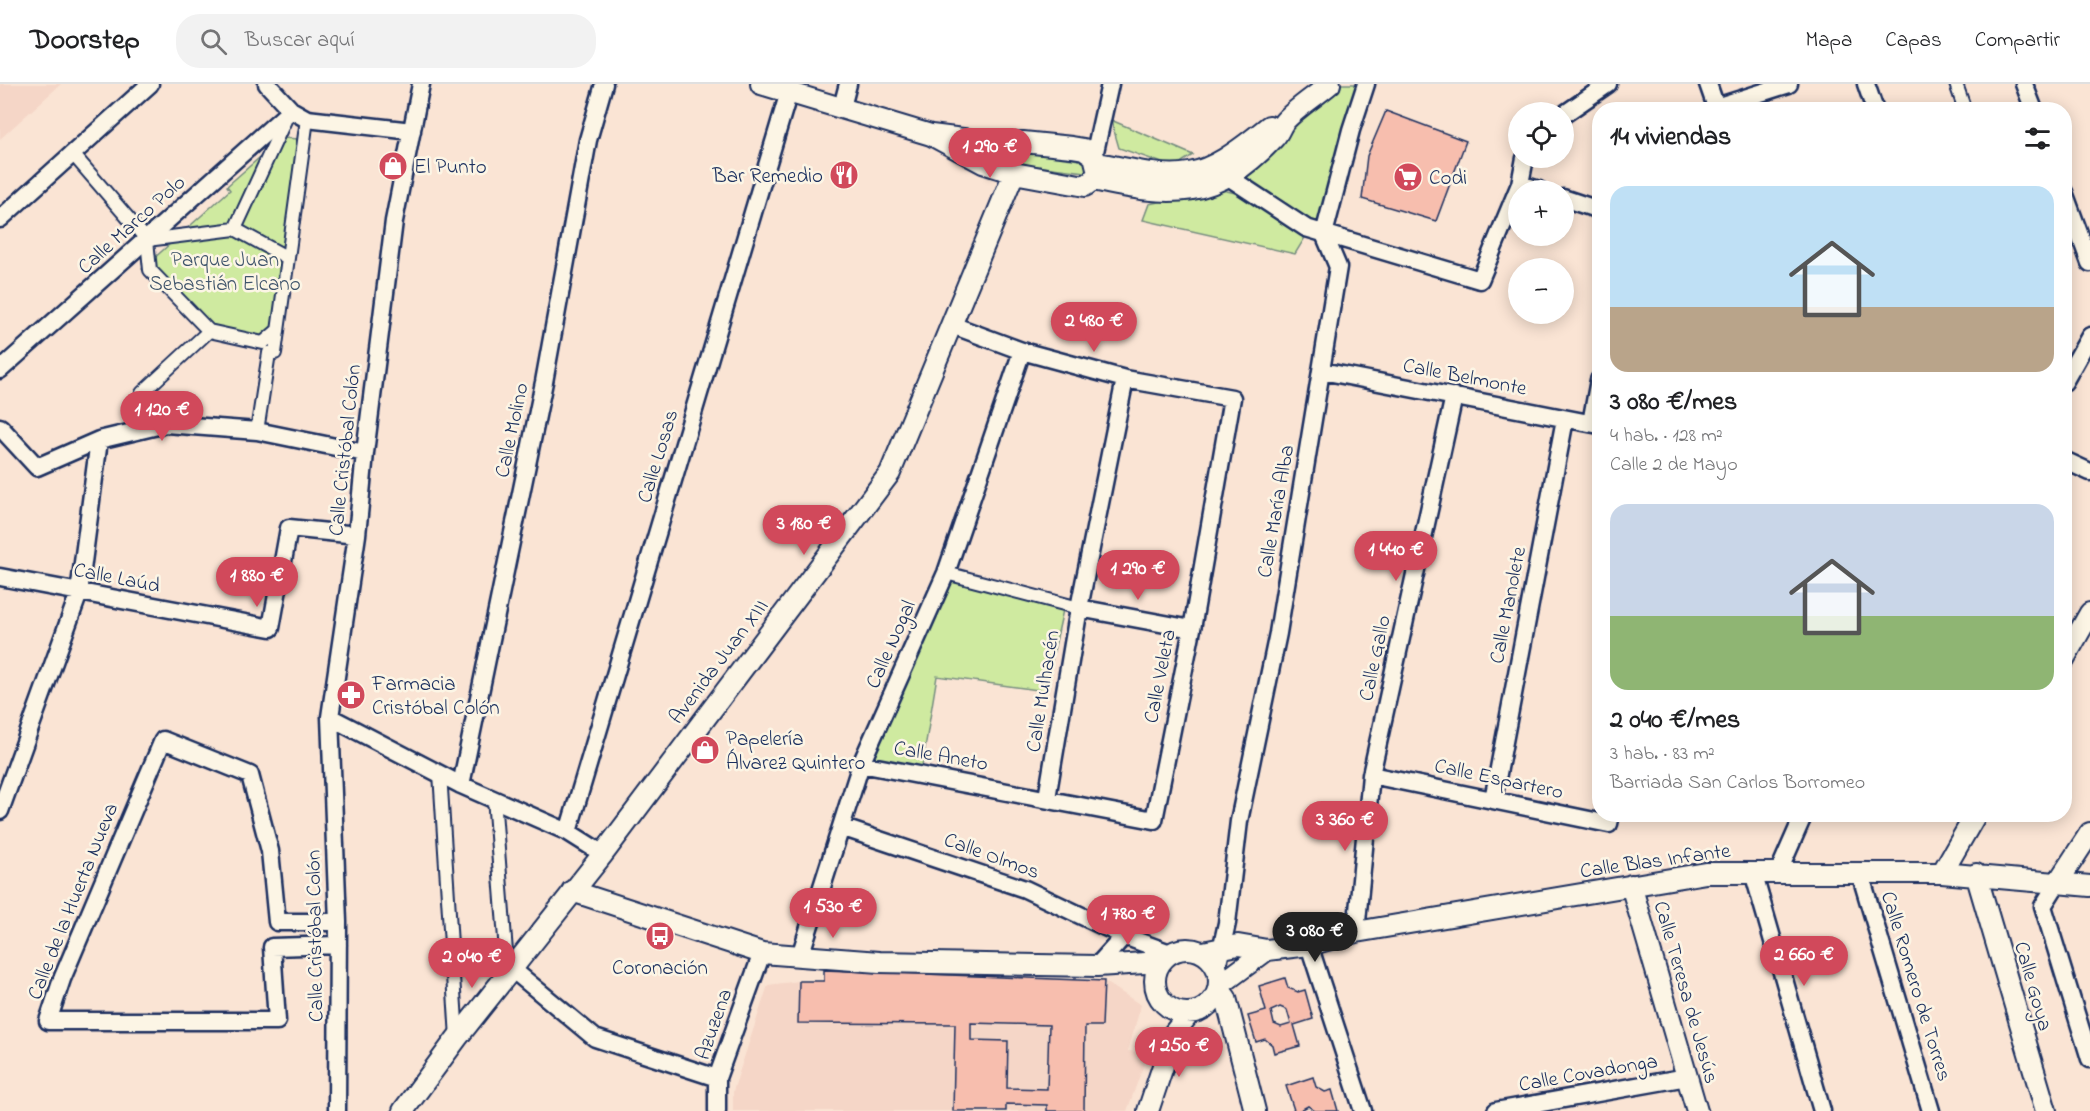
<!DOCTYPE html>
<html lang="es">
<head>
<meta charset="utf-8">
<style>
	:root { --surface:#fff; --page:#f2f2f2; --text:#202124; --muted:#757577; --line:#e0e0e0; --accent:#d1495b }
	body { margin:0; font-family:"Indie Flower",sans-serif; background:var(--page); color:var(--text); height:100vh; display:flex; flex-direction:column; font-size:22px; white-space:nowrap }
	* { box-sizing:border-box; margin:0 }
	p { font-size:20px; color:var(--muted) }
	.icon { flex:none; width:33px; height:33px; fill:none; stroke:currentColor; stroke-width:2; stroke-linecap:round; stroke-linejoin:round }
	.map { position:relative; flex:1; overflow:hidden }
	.side { position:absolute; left:1592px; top:18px; width:480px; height:720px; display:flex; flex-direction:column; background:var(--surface); border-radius:24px; box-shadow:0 3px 15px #0003 }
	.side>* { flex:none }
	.fabs { position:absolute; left:1508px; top:18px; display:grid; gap:12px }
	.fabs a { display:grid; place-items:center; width:66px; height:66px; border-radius:50%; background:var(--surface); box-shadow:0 3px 15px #0003; font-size:30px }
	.price { position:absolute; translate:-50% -51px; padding:0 14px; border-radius:21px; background:var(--accent); color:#fff; font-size:20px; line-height:39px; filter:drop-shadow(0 2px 3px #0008) }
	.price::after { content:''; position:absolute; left:50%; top:36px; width:18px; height:14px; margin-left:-9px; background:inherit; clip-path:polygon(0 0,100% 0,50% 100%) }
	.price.current { background:#222; color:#fff }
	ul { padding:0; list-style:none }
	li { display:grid; align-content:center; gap:12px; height:318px; padding:0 18px }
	li span { display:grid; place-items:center; height:186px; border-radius:18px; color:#555 }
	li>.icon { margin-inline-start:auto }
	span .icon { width:108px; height:108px; fill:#fffc; stroke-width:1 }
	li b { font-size:26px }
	h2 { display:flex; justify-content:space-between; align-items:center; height:72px; padding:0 18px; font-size:26px }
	header { display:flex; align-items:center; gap:36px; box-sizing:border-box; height:84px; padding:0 30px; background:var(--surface); border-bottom:2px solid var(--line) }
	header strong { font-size:28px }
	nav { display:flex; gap:33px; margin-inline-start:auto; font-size:21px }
	.search { width:420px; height:54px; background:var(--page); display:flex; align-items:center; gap:15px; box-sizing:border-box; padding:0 21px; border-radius:24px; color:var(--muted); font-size:22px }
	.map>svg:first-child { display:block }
	.built { fill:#f5d6c7 }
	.green { fill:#cfeaa0; stroke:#758c7f; stroke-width:1.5 }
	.building { fill:#f7beae; stroke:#1b2f5e; stroke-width:1.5; fill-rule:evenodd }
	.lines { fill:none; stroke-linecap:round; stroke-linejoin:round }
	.pedestrian-casing { stroke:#1b2f5e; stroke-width:16 }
	.minor-casing { stroke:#1b2f5e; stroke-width:21 }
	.tertiary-casing { stroke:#1b2f5e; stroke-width:24 }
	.pedestrian { stroke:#fcf5e5; stroke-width:12 }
	.minor { stroke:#fcf5e5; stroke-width:16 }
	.tertiary { stroke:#fcf5e5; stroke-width:20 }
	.labels { text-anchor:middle; stroke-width:5; stroke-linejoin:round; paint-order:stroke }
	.poi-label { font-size:21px; fill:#1b2f5e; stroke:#fcf5e5; text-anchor:start }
	.street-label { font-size:21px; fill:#1b2f5e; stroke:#fcf5e5 }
	.park-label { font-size:21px; fill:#3f546b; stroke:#fcf5e5 }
</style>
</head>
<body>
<header>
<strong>Doorstep</strong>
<div class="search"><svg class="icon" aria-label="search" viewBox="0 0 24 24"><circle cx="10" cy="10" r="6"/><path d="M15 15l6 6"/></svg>Buscar aquí</div>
<nav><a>Mapa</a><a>Capas</a><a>Compartir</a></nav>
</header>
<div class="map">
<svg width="2090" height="1027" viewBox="0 0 2090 1027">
	<rect width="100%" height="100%" fill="#fae4d4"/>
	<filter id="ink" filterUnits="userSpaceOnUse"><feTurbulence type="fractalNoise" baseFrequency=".0167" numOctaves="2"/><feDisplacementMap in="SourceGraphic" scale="12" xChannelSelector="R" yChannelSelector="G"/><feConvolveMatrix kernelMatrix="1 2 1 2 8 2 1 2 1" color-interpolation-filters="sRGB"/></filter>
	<g filter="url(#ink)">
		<path class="built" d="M0 0H61L0 55Z
			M799 897H1104L1141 921 1128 967 1148 969 1127 1027H733V1007L768 901Z"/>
		<path class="green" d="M1335 0H1362L1321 144 1240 92Z
			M1111 36 1193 71 1174 83 1119 64Z
			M282 54 299 55 272 265 211 254 142 185 230 106 227 102Z
			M1015 67 1087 77 1085 88 1011 79Z
			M1218 105 1253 113 1309 147 1295 170 1143 136 1149 120Z
			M951 492 1065 517 1045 607 937 592 922 682 870 679Z"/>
		<path class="building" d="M1386 27 1466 57 1436 137 1362 115 1367 72Z
			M824 886 1104 897 1102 942H1085L1084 1027H1047V1021L1006 1020V1027H953L955 940 798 939 799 897H824ZM971 939 1049 941 1047 1005 1007 1004 1008 957 971 956Z
			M1285 894 1288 904 1298 908 1305 906 1313 935 1294 941 1300 962 1274 969 1272 961 1265 955 1256 958 1248 932 1266 927 1259 902ZM1280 923 1287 926 1291 940 1281 943 1274 940 1271 927Z
			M1313 993 1316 1003 1325 1008 1332 1006 1338 1027H1315L1308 1022 1299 1027H1290L1294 1026 1286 1002Z"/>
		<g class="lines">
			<g class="pedestrian-casing">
				<path id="pedestrian" d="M1956 0 1965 26
					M287 32 235 145 288 174
					M72 69 147 156 150 186 209 247 263 259 278 246
					M147 156 235 145
					M146 344 142 309 209 247
					M257 347 269 269H275L307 35
					M946 489 1079 524
					M440 689 457 954
					M494 714 506 868"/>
			</g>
			<g class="minor-casing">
				<path id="minor" d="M267 0 291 26 307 35 412 47
					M1708 0 1717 26
					M1866 0 1875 26
					M2024 0 2034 26
					M842 23 848 0
					M1716 23 1789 0
					M1563 31 1608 0
					M1094 72 1110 0
					M1227 92 1306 144 1480 196 1520 100 1525 74
					M1520 100 1539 106
					M2064 108 2090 179
					M1563 114 1599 126
					M0 135 150 0
					M0 286 291 26
					M1322 287 1599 341
					M2064 298 2090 252
					M1591 339 1599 296
					M0 343 37 383 99 356 166 340 257 347 365 369
					M2064 376 2090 388
					M0 493 271 544 289 444 357 451
					M1079 524 1192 545
					M330 633 461 701 568 748 603 770
					M861 680 1154 736 1192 545 1232 314 1125 295 1022 267 952 241
					M1371 691 1609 740 1611 730
					M461 701 544 298 588 56 604 0
					M1047 714 1079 524 1125 295
					M1493 716 1565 335
					M0 727 79 509 99 356
					M841 743 1025 805 1124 852 1170 869
					M568 748 789 8
					M1779 787 1804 730
					M1753 788 1822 1027
					M1860 789 1931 1027
					M2058 798 2043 822 2090 975
					M338 838H277L270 767 250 691 163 656 62 895 48 937H277L272 863 338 861
					M1356 848 1371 691 1454 312
					M1309 861 1363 1027
					M800 872 861 680 946 489 1022 267
					M1097 882 1124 852
					M1217 884 1227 839 1239 737 1278 549 1338 183 1324 150 1351 46 1366 0
					M512 885 595 954 717 994
					M337 1027 338 838 330 633 357 451 365 369 394 137 421 0
					M717 1027V994L762 869
					M1496 1027 1687 993"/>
			</g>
			<g class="tertiary-casing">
				<path id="tertiary" d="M761 0 931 51 983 79 1014 89 1085 102 1093 96 1098 88 1094 72 1084 65 1072 63 1023 58 1003 60 931 51
					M1098 79C1185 97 1198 100 1269 42
					M1093 96C1172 113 1214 118 1274 54 1279 49 1280 43 1284 38 1296 24 1316 12 1330 0
					M2064 575 2090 529
					M1942 789 1976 730
					M1976 790 2046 1027
					M2058 798 2090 749
					M1631 801 1697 1027
					M572 807 762 869 879 878 1097 882 1161 878
					M1155 897a32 32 0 1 1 64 0a32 32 0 1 1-64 0Z
					M1203 868 1238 861 1267 866 1309 861 1356 848 1706 789H1942L2090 802
					M1220 901 1267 866
					M1219 905 1226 914 1255 1027
					M403 1027 457 954 603 770 890 389 1014 89
					M1148 1027 1174 949 1189 930"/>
			</g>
			<use href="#pedestrian" class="pedestrian"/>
			<use href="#minor" class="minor"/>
			<use href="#tertiary" class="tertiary"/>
		</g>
	</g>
	<defs>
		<g id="shop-disc" transform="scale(1.5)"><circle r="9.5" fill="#d1495b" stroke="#fcf5e5"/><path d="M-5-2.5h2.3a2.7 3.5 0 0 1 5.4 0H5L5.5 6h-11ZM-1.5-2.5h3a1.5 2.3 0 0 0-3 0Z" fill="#fff"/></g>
		<g id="restaurant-disc" transform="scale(1.5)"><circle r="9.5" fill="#d1495b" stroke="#fcf5e5"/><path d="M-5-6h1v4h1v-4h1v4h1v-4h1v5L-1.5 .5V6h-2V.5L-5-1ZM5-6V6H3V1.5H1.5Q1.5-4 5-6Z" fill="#fff"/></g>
		<g id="supermarket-disc" transform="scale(1.5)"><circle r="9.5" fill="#d1495b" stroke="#fcf5e5"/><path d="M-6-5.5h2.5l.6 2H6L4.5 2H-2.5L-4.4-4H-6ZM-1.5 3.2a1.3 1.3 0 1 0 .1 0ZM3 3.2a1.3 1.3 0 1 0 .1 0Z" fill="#fff"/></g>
		<g id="pharmacy-disc" transform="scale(1.5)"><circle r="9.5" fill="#d1495b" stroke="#fcf5e5"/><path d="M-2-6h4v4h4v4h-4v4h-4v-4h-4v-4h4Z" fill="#fff"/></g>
		<g id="bus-disc" transform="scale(1.5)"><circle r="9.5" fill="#d1495b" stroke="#fcf5e5"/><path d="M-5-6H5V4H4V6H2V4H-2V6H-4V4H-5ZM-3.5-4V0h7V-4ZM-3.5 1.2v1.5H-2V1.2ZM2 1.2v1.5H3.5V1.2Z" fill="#fff"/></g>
	</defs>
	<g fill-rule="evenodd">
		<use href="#shop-disc" x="393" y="82"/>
		<use href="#restaurant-disc" x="844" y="91"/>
		<use href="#supermarket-disc" x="1408" y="93"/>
		<use href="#pharmacy-disc" x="351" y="611"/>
		<use href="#shop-disc" x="705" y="666"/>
		<use href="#bus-disc" x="660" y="852"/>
	</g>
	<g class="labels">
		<g class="poi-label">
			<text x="414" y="89">El Punto</text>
			<text x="823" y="98" text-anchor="end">Bar Remedio</text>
			<text x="1429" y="100">Codi</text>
			<text x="372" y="606">Farmacia<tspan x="372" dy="24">Cristóbal Colón</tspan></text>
			<text x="726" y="661">Papelería<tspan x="726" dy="24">Álvarez Quintero</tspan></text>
			<text x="660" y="890" text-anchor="middle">Coronación</text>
		</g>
		<g class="street-label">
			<text transform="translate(131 140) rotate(-42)" y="7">Calle Marco Polo</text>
			<text transform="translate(1465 292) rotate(11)" y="7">Calle Belmonte</text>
			<text transform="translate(511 346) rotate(-78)" y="7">Calle Molino</text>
			<text transform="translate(344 366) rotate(-84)" y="7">Calle Cristóbal Colón</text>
			<text transform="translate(657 372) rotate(-73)" y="7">Calle Losas</text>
			<text transform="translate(1275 427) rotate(-80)" y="7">Calle María Alba</text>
			<text transform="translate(117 493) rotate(11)" y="7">Calle Laúd</text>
			<text transform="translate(1507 521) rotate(-79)" y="7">Calle Manolete</text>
			<text transform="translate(890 560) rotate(-66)" y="7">Calle Nogal</text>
			<text transform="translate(1374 574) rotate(-78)" y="7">Calle Gallo</text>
			<text transform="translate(718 577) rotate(-53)" y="7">Avenida Juan XIII</text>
			<text transform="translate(1159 592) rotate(-79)" y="7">Calle Veleta</text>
			<text transform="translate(1042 607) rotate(-81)" y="7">Calle Mulhacén</text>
			<text transform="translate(941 671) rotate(10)" y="7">Calle Aneto</text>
			<text transform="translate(1499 694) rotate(12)" y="7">Calle Espartero</text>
			<text transform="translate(992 771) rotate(20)" y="7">Calle Olmos</text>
			<text transform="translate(1655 776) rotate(-8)" y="7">Calle Blas Infante</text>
			<text transform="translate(72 817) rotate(-68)" y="7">Calle de la Huerta Nueva</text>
			<text transform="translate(314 852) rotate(-91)" y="7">Calle Cristóbal Colón</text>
			<text transform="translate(1917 902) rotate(73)" y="7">Calle Romero de Torres</text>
			<text transform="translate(2034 902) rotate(74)" y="7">Calle Goya</text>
			<text transform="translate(1687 908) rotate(74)" y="7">Calle Teresa de Jesús</text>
			<text transform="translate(713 940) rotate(-71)" y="7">Azuzena</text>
			<text transform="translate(1588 988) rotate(-10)" y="7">Calle Covadonga</text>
		</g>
		<g class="park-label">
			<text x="225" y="182">Parque Juan<tspan x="225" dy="24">Sebastián Elcano</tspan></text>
		</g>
	</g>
</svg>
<div class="fabs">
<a><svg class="icon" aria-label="locate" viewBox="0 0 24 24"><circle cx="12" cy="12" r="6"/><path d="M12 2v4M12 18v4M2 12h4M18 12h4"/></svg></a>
<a>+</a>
<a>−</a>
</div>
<b class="price" style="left:990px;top:95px">1 290 €</b>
<b class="price" style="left:1094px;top:269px">2 480 €</b>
<b class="price" style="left:162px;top:358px">1 120 €</b>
<b class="price" style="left:804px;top:472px">3 180 €</b>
<b class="price" style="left:1396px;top:498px">1 440 €</b>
<b class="price" style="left:1138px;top:517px">1 290 €</b>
<b class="price" style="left:257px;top:524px">1 880 €</b>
<b class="price" style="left:1345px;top:768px">3 360 €</b>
<b class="price" style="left:833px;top:855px">1 530 €</b>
<b class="price" style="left:1128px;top:862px">1 780 €</b>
<b class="price current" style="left:1315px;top:879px">3 080 €</b>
<b class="price" style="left:1804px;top:903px">2 660 €</b>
<b class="price" style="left:472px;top:905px">2 040 €</b>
<b class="price" style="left:1179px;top:994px">1 250 €</b>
<section class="side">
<h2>14 viviendas<svg class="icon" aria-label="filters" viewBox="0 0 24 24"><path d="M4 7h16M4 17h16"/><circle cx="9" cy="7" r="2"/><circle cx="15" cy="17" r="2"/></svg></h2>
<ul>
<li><span style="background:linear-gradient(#bfe0f5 65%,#b9a48a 0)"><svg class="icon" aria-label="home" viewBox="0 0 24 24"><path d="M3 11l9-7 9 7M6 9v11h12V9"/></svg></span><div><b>3 080 €/mes</b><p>4 hab. · 128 m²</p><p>Calle 2 de Mayo</p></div></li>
<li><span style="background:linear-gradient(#c9d6e8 60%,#8fb573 0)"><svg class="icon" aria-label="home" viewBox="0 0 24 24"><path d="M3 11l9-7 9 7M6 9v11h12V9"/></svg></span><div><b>2 040 €/mes</b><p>3 hab. · 83 m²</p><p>Barriada San Carlos Borromeo</p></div></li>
</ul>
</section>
</div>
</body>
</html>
